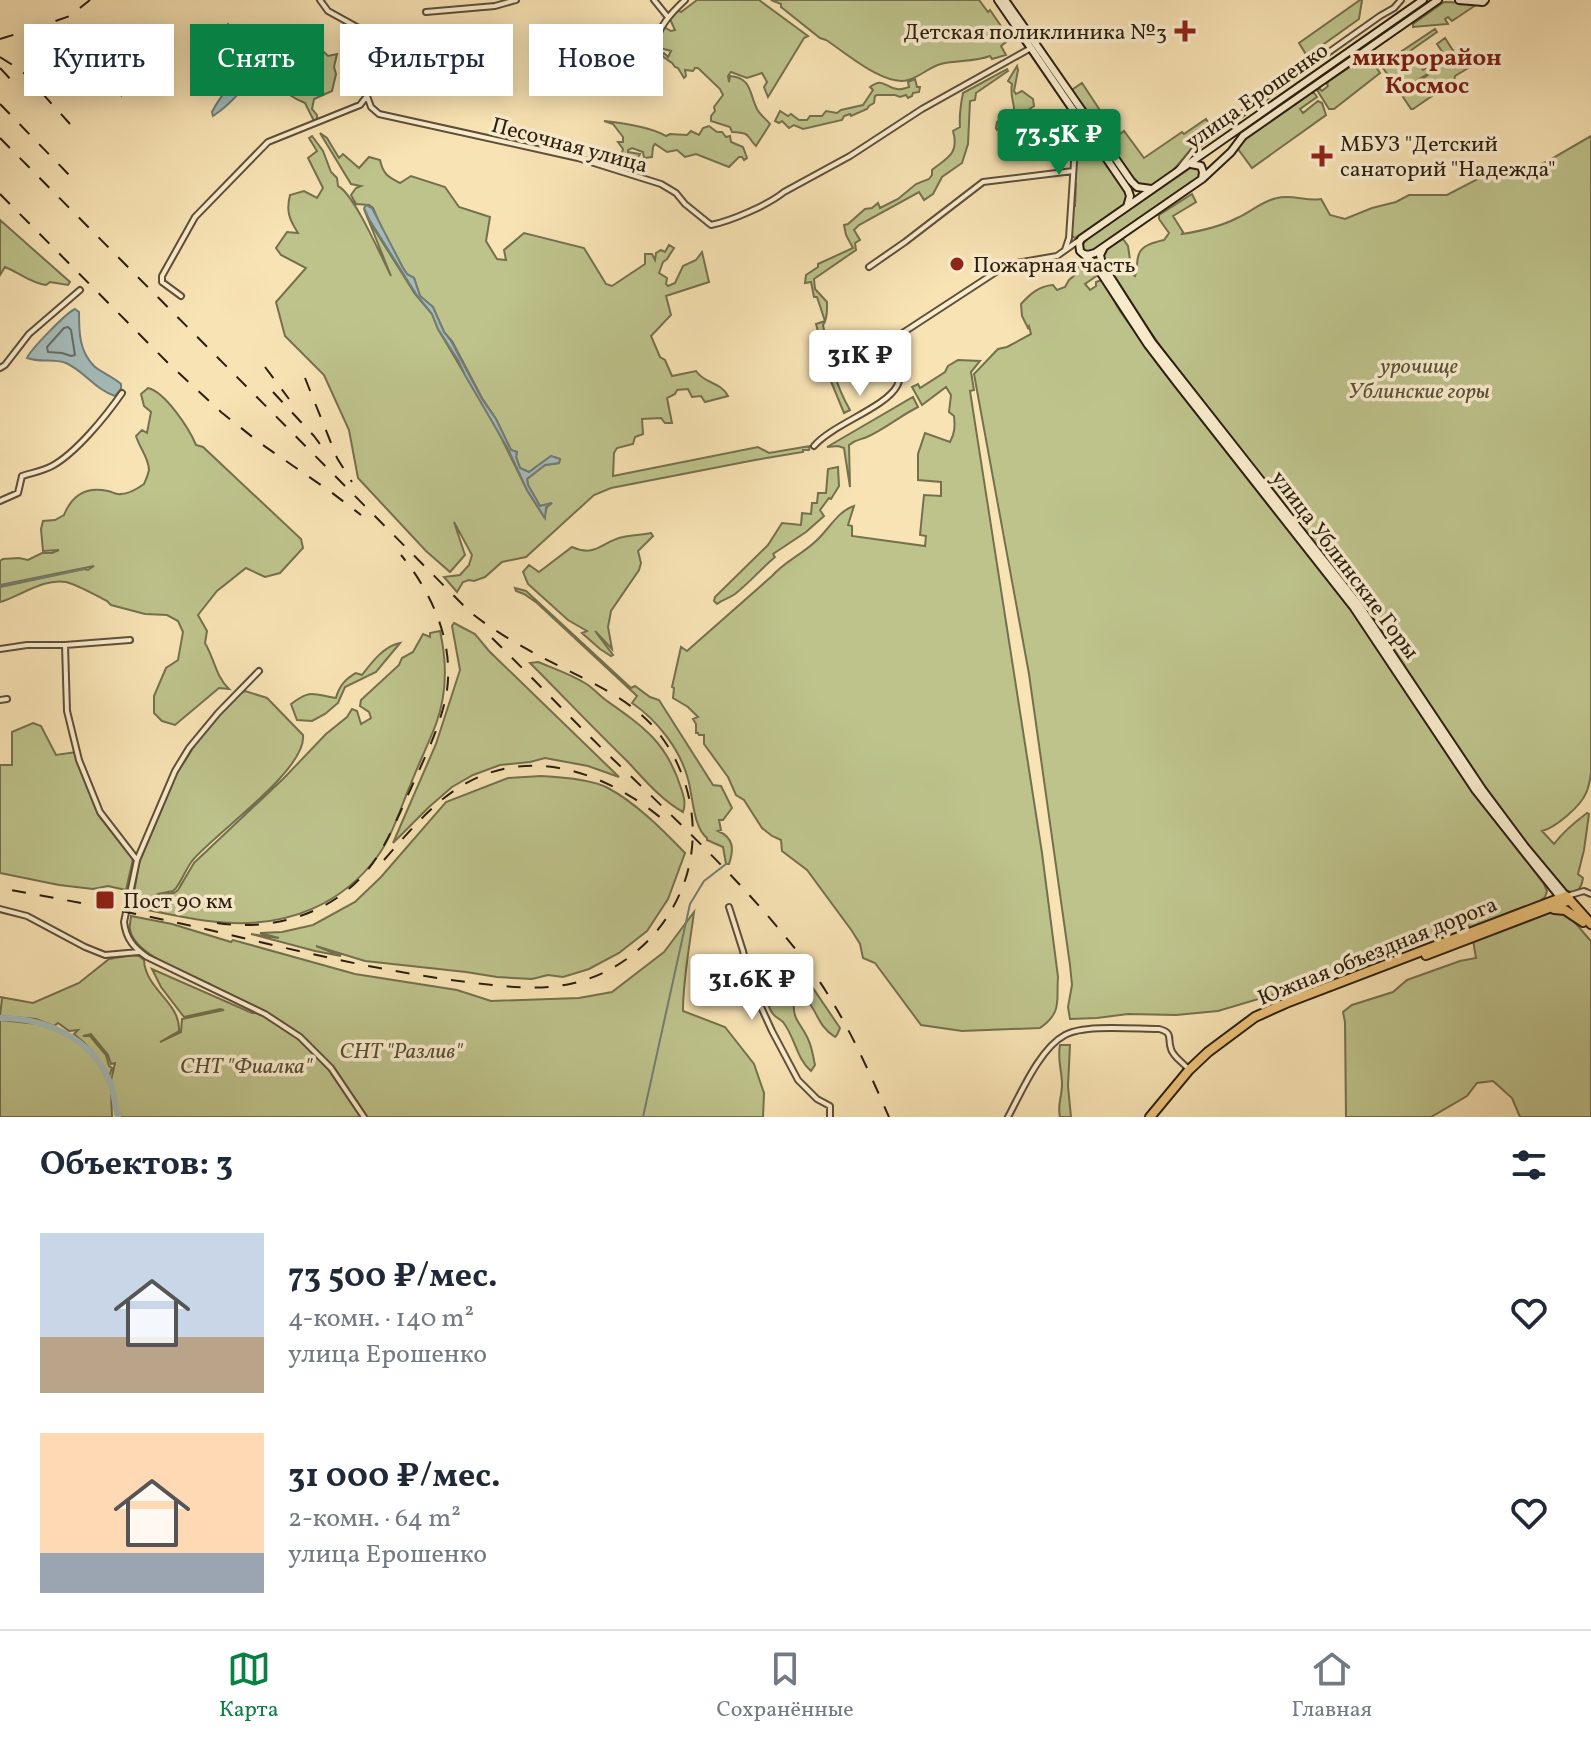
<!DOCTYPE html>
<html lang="ru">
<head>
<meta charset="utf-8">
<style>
	:root { --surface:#fff; --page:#f6f6f7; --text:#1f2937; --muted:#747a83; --line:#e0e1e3; --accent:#0b8043 }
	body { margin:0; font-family:Vollkorn,serif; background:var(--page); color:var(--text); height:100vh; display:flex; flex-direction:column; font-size:30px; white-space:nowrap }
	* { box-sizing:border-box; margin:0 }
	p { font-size:26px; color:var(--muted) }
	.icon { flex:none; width:44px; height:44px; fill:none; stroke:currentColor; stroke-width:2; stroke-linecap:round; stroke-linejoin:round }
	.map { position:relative; height:1117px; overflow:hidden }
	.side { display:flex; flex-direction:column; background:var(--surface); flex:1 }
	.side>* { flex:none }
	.banner { position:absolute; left:24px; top:24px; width:800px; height:72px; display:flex; gap:16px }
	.price { position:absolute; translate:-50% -68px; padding:0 18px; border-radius:8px; background:#fff; color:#222; font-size:26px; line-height:52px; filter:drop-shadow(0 2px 4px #0008) }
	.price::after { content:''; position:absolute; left:50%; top:48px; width:24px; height:18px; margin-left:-12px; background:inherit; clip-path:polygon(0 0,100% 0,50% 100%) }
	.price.current { background:var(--accent); color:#fff }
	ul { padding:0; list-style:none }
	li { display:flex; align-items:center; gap:24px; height:200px; padding:0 40px }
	li span { display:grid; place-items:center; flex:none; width:224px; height:160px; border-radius:0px; color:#555 }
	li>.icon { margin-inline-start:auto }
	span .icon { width:96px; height:96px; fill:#fffc; stroke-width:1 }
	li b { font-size:34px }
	h2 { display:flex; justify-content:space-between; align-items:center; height:96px; padding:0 40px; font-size:34px }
	.chip { padding:0 28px; border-radius:0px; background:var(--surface); box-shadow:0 4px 20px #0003; font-size:28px; line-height:72px }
	.chip.current { background:var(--accent); color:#fff }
	.tabs { display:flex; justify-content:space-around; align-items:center; height:112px; border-top:2px solid var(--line); background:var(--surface); font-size:22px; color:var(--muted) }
	.tabs a { display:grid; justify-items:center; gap:4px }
	.tabs .current { color:var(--accent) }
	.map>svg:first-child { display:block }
	.green { fill:#bec38c; stroke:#74704e; stroke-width:2 }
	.water { fill:#a4bbb9; stroke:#737c75; stroke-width:2 }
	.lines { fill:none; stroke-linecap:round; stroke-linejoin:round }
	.shore { stroke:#676c64; stroke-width:2 }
	.stream { stroke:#737c75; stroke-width:2 }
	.river { stroke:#a4bbb9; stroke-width:6 }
	.street-casing { stroke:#5e4f39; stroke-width:8 }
	.secondary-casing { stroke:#2a1e10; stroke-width:10 }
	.primary-casing { stroke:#2a1e10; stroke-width:12 }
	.street { stroke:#faedce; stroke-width:4 }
	.secondary { stroke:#faedce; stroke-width:6 }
	.primary { stroke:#ecc27a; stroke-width:8 }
	.rail { stroke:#2a1e10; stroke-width:2; stroke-dasharray:14 14; stroke-linecap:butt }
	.poi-dot { fill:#8f2418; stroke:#faedce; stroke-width:3 }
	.labels { text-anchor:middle; stroke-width:7; stroke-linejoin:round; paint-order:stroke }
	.poi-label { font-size:22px; fill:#2a1e10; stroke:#faedce; text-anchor:start }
	.street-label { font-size:22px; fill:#2a1e10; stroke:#faedce }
	.park-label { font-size:22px; font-style:italic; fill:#565035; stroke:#faedce }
	.neighbourhood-label { font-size:24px; font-weight:bold; fill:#7a1f14; stroke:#faedce }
</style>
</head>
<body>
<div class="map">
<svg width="1591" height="1117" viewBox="0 0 1591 1117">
	<rect width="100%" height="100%" fill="#f8e3b4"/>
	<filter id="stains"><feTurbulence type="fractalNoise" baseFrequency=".0025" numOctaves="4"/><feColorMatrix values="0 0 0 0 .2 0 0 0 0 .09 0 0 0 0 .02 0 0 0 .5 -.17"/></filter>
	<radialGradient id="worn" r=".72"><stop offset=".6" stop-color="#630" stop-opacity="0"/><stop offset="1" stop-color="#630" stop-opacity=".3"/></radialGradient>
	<path class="green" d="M697 0H759L808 36 804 38 768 97 764 87 767 82 762 73 747 78 731 72 728 76 729 82 730 76C752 78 749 93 757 109 760 115 766 119 770 124L756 146C745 135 752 133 732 132L730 127 711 121V116L715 111 714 107 723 95 720 89 698 68H695L693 71 685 70 686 76 684 78 678 68 675 67 672 63 662 56 664 53 668 57 671 51 660 48 659 35 664 27 671 31 675 30 669 17 677 10 681 12Z
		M771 0H979L988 12 990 10 1010 39 1001 46 1006 55 992 59 990 56C974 62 958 60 941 64 929 67 920 77 908 80 884 87 845 52 826 40L820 38 781 7V4Z
		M1360 0H1362L1359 19 1307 56 1299 43Z
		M1444 2 1475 3 1476 5 1452 21 1448 17 1445 19 1448 24 1413 27V24Z
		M1435 29 1437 32 1410 51 1423 70 1445 56 1437 44 1445 38 1454 52 1446 58 1447 62 1468 68 1455 76 1454 81 1413 109H1411L1401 94 1439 67 1399 91 1381 65Z
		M247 31 260 35 265 40H272L276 46 280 44 291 45 294 42 304 45 303 49 310 55 319 47 328 56 337 54 334 67 336 74 332 91 314 99 312 109 317 115V121H314L305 103C287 96 267 80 273 58L268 54 267 61 260 48Z
		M1368 55 1380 73 1334 109H1329L1317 90 1320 89 1322 91 1328 86 1327 84 1329 81Z
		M1017 66 1018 70 1014 91 1016 94 1022 91 1033 99 1034 106 1028 110 1027 117 1022 122 1024 130 1006 126 997 130 996 128 997 122 1001 119 1012 118C1018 107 1009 100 1012 84L1008 81Z
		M1007 69 1008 71 976 93 975 100 970 101 968 144 962 163 942 177 933 194 924 200 919 192 859 225 854 230 860 240 855 243 856 250 814 279 815 289 827 302C827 309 828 319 823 325 829 355 834 383 850 410L844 413 830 379 816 324 825 321 817 297H814L811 282 805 283 806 275 818 267V264L853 248 846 235 844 225 848 224 865 209 872 208 878 203 880 208 898 199 916 184 929 179 932 175V170C945 159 960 155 953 131L960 127C959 115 961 103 963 93Z
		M915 79 917 87H920L919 92 913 93 912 96 908 98 906 95 900 97 895 95H877L875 96 874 103 869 106 867 109 851 116 850 114 844 116 842 120 803 129 794 125 789 128 782 121 779 123 775 121 780 111 788 116 791 114 799 120H807L810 116H822L826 111 837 113 841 110 863 105 873 90 870 87C883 77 884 87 897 89 900 90 906 88 909 87L908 82Z
		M1082 83 1115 133 1108 138H1104L1073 92V89Z
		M1311 93H1314L1317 97 1300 109 1303 113 1318 101 1322 103 1326 115 1252 168 1238 149 1239 144Z
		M1206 119 1213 130 1212 132H1208L1197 140 1198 143C1183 155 1160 197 1136 183L1108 143 1124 131 1144 158 1182 132 1184 134Z
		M604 121C622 123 651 127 666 136L670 134 687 135 691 131 699 135 703 128 709 126 717 132H722L726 137 730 136 731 142 743 147 747 158 744 160 742 157H739L729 167 696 154 685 157 677 150 667 152 655 144 653 147 652 157 644 158 643 152 632 148 628 150V152L640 154C636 162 628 161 620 160L623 149 618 142H623V137L613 124Z
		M1083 130 1126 191 1127 196 1124 204 1075 238 1071 235 1072 207 1075 206 1076 183H1074L1078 134 1079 131Z
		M320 133 327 138 339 158 343 154 359 168 369 157 380 160C383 174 388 177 400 183L411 176 445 187 459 207 490 217 486 241 497 259 506 260 504 250 524 233 584 248 606 284 612 286 645 264V254H652L655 260 656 253 661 250 665 252 669 245 674 248 667 259 663 262 659 273 667 278 666 284 668 286 675 283 683 266 696 260 702 252 709 282 666 296 671 315 651 336 660 357 665 360 672 376 696 371C706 385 720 381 728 396L705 402 701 396 692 397 688 389 677 390 675 394 667 398 672 423H665L661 418 642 419 643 434 635 437 633 444 617 448 614 453 613 476 758 447 769 453 810 446 809 450H803V452L755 460 611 488 594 495 526 557 502 562 485 577 474 581 469 580 463 582 457 592 444 577 460 575 469 565 472 555 454 522 465 555 450 572 426 551 358 478 349 430 324 375 285 336 276 302 306 268 281 255 276 248 287 232 298 233C289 219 286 211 290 195L304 191 317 198 323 188 308 158 317 151 309 138 312 136 323 151 331 172 337 178 338 186C354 194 381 256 391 276L364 209 368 219 415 294 432 314 438 329 496 427 527 490 544 517 547 507 552 503 540 506 528 485 527 479 545 465 559 463 560 459 551 456 529 472 520 468 516 457 517 452 511 450 496 419 482 398 452 341 444 332 433 307 420 296 414 278 407 274 403 268 383 231 373 208 369 205 356 204 351 195 356 188 361 186 351 184Z
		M1591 136V773C1590 780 1589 787 1586 793 1581 806 1555 828 1542 831L1554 844C1563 832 1575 822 1587 813L1589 814 1584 850 1578 874 1583 878C1582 885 1580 891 1572 893L1566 890 1505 817 1453 740 1375 621 1161 347 1107 270C1097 251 1108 248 1123 239L1128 246 1132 273 1135 276C1138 269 1136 260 1139 254 1142 245 1156 242 1164 240L1169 233 1159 219V215L1192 194 1196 202 1173 216 1183 232 1182 234C1201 231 1220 227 1237 218 1251 212 1262 201 1277 198 1292 194 1307 202 1321 199L1330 215 1345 219 1372 208 1396 202 1409 195H1447L1476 180 1500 164 1513 174 1546 162Z
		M1192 167 1198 168 1200 170 1198 178 1094 250 1086 252 1083 250 1082 245 1088 238Z
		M0 220 70 282 68 285 50 282 46 285C32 284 18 272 5 267L0 275Z
		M1087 262 1094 267 1098 275 1085 284 1090 290 1096 286V282L1102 280 1120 311 1162 370 1360 621 1497 822 1544 884 1547 891 1545 897 1538 902 1470 929 1467 922 1378 953 1272 995 1218 1011 1176 1015 1128 1014 1097 1018 1070 1019 1068 1007 1072 985 1070 965 1029 674 974 374 998 349 1007 347 1031 334 1029 326 1028 328 1022 316 1021 304C1030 294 1039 286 1053 285L1057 290 1065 287 1069 280 1076 274 1077 268Z
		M958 360 980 361 971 372 974 390 970 391 1042 853 1058 977C1056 1000 1063 1012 1040 1028L962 1031 921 1025 875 963 863 958 860 944 852 931 807 870 782 851 781 840 772 836 762 828 744 800 736 795 728 777 704 744V735H699L698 733H696V724L693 719 698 717 688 707 673 698 674 688 672 687 681 647 687 651 772 576C785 561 803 554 817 540 829 529 838 511 854 506L848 525 852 526V536L925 546 926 536 920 535 924 495 941 496V482L918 480V454L925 433 950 442C955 433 955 426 954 416L949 412 951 395 946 387 922 405 912 387 918 384 920 388 945 372 948 366Z
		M148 388C165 392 189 428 196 445L203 447 301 539 303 548 280 573 265 577 246 568 217 591 198 615 207 631 205 643C214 658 216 677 229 689L219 688 175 725 162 721 154 713V696L166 668 178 660 183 632 178 621 167 615 145 614 111 605 107 601C95 595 78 585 66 582 43 578 21 596 0 602V587L84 569 88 570 94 566 0 585V561L3 559 19 558 28 560 42 553H52L59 550 43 551 41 529 43 521 55 520 64 515C72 495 86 486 108 491 113 492 116 495 121 494 129 494 137 489 144 484 146 480 148 475 149 470 149 458 139 447 136 436L142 430 147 433 151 412 144 406 141 394Z
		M913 397 918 407C900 416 885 429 867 437 860 440 856 439 849 445L850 487 844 448 838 446 827 447Z
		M838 467 839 486 831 499 829 498 820 510 824 516 806 532 773 554 775 557C762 568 749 583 735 594 728 599 723 599 717 604L714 601 715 597 768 545 782 523 801 525 802 513 811 514 812 503H817L818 493H826L828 469Z
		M651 533 653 536 638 551 641 563 639 570 611 611 608 627 612 649 595 631 613 655 611 656 600 649 582 633 587 631 568 620 528 584 523 572 529 565 539 572 572 547C597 558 602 541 623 537 632 535 642 535 651 533Z
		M515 588 526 591 631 688 635 686 650 697 659 700 713 785 721 786 732 808 723 820H719L721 830 718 831C734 838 734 849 729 864H726L723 847 707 840V838C693 827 693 796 688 779 680 749 657 720 632 703L637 696 537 603 524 594 516 591Z
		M454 623 475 634 489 651 619 777 588 766 545 758 530 762 500 765 473 775 452 787 429 807 393 843 436 744 460 670 452 626Z
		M440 631C447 662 447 694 436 724 428 745 418 765 410 786 400 809 392 837 377 857 342 904 290 925 233 923 199 922 165 913 131 907L132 900 135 905 146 904 159 896 174 893 178 890 194 863 283 779 326 734 347 717 352 709 357 711 361 724 371 718 369 712 360 706 361 700 399 665 402 658 413 652 423 634 430 637V633Z
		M400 643 376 672 345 687 338 703 325 714 312 721 297 720 291 704C312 688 314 695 336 698 339 686 345 679 356 673L362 675C372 662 384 646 400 643Z
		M538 662C555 669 573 675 588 685 595 690 600 696 607 701 644 727 667 743 681 788 684 797 686 803 683 812 661 800 644 779 627 761 594 729 562 695 530 663Z
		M245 691 267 698 303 735C307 770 215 833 192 861 186 869 182 880 176 888L173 891 158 894 144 902 134 893 139 863 176 775 200 737 226 707 241 693Z
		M33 723 41 726 56 755 76 752 99 816 133 859 126 890 108 886 93 889 59 885 0 873V765H12V732Z
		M541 776C561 777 591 779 608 788 636 803 663 830 685 853L668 899 647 931 619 953 589 969 563 977 548 975 532 979 497 977 466 972 365 961 316 946 341 956 315 951 251 934 279 938 260 933 282 932 313 925 355 902 381 877 446 802 508 778Z
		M1552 911C1570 911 1579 929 1591 941V1117H1520L1512 1098 1493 1081 1477 1083 1467 1096 1431 1117H1346L1345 1022 1343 1012 1352 1005 1393 992 1407 980 1460 961 1476 958 1473 940Z
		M694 912C690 944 683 978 683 1011L725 1027 754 1064 764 1093 763 1117H118L111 1090 112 1117H0V1020L38 1024 68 1034 96 1059 110 1085 115 1063 111 1064 108 1055 91 1034 83 1036H90L106 1055 109 1066 112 1068 109 1077C100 1060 90 1046 74 1034L78 1030 69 1031 58 1023 54 1026 36 1019 0 1016 2 998 0 997 33 1003 79 983 109 959 132 955 139 956 144 960C145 989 181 1003 179 1031L160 1042 181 1032 182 1019 224 1010 220 1009 184 1017 161 987 152 969 252 1013H262L208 988 210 984C189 975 133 954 130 929 129 925 131 920 131 916L172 924 231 942 233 940 355 974 457 990 491 1001 579 998 612 992 664 952Z
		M787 959 798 966 840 1028 837 1035 835 1037C819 1027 818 1014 808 1001L799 999 794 1003C792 1019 802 1025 808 1039 812 1047 813 1056 815 1065L811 1071C796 1058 795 1037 783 1022 780 1019 775 1017 773 1014 765 1004 767 988 767 976L777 975 780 977 788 973 789 966Z
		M1060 1045H1070L1068 1086 1071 1117H1060C1057 1105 1062 1097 1062 1084 1062 1071 1057 1059 1060 1045Z"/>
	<path class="water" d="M228 24C245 34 255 47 259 66 249 84 230 105 213 116L212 112C219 98 236 76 250 70 255 52 241 36 227 27Z
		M404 48 412 52 414 58C429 61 447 63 456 78L451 82C433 81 414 70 400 58L399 52Z
		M366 205 372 208 403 268 407 274 414 278 420 296 433 307 444 332 451 341 482 399 496 419 511 450 517 452 516 457 520 468 529 472 551 456 560 459 559 463 545 465 527 479 528 485 540 506 552 503 546 507 545 518 527 490 508 449 465 375 458 360 438 329 432 314 416 294 369 219 364 208Z
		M75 309 79 312C79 332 79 351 94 366 102 373 112 376 121 384V389L115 396C96 390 84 371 66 363 54 358 40 363 27 358 31 349 66 313 75 309Z"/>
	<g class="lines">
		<path class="shore" d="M68 327 71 330 75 355 71 356 62 353 48 352 47 347 64 328Z"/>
		<path class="stream" d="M0 586 84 569
			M643 1117 690 904 704 881 726 864"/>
		<path class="river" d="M0 1018C45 1018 90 1037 109 1080 114 1091 115 1105 118 1117"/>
		<g class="street-casing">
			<path id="street" d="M320 0 328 11 366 32 371 41 370 87 367 96 371 107 379 114 578 158 661 184 676 193 685 204 711 225C731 221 768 205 784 192L850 156 922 109 1031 48
				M654 0 667 16
				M426 12 495 6 516 0
				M655 46C658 27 671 13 685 0
				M1178 170 1199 144 1380 16 1394 8 1401 0
				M1065 250 1069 238 1077 116
				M869 267 905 242 983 182 1073 171
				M181 296 162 282V276L195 217 268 142 360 105 367 96
				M0 368 5 365 29 334 80 290
				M814 446C833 424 885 408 897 386 906 370 890 353 898 336L999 270 1016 263 1057 256 1078 241
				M0 501 18 493 22 476C31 473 43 471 52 466 76 453 106 416 122 393
				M65 645 67 711 79 760 100 812 137 860
				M0 649 27 645H65L130 640
				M259 671 218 713 189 748 175 771 137 860 124 922C126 939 134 948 147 957L265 1014 300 1037 331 1068 364 1117
				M0 700 7 699
				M1567 896 1584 891 1591 894
				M729 907 743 951 751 985 772 1031 798 1080 817 1099 830 1106V1117
				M0 909 27 916 85 947 105 955 139 952
				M1008 1117C1021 1093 1040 1048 1065 1035 1084 1024 1135 1029 1159 1029 1174 1033 1167 1038 1171 1049 1173 1057 1184 1063 1189 1070"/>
		</g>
		<g class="secondary-casing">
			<path id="secondary" d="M998 0 1128 190 1130 196 1127 207
				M1005 0 1131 181 1137 187 1151 189
				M1423 0 1081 239 1079 243 1080 251 1095 264 1148 345 1177 383 1354 608 1476 791 1560 897
				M1459 0 1483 2 1485 0
				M1191 164 1201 166 1203 172 1202 179
				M1104 247 1100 255 1102 264 1152 342 1359 605 1482 789 1526 848 1566 896
				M1084 254 1088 255 1095 253 1202 179 1231 152 1243 136 1438 0"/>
		</g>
		<g class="primary-casing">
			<path id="primary" d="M1554 909 1565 910 1583 922
				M1426 955 1570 900
				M1150 1117 1189 1070 1208 1052 1255 1017 1286 1003 1566 896 1591 924"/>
		</g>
		<use href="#street" class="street"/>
		<use href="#secondary" class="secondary"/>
		<use href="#primary" class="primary"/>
		<path class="rail" d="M29 30 70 16 90 0
			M0 39C10 36 20 32 31 32 67 32 99 73 122 96
			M39 39 51 47 68 66
			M0 57 22 71 70 124
			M0 68 14 83
			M0 104 77 183
			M0 138 470 612C499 635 531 652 563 668 593 683 626 698 650 723 687 763 702 821 687 874 671 929 626 972 570 984 536 991 501 986 467 982 377 971 290 949 201 928 135 913 67 900 0 888
			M0 194 169 364 221 412 260 443 331 492 361 515
			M265 367 289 399
			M305 378 337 458 352 482
			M273 392 314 436 328 455
			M492 638C534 679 574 722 617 763 686 829 756 895 813 972 845 1017 867 1067 889 1117
			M384 860C407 834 429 807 458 788 527 744 603 771 661 818
			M217 923C278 932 342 911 377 857 391 835 401 810 412 786 424 759 438 731 445 701 457 649 434 595 401 555"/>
	</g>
	<g class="poi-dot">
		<path d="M1181 19h8v8h8v8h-8v8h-8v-8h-8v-8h8z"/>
		<path d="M1318 144h8v8h8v8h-8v8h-8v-8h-8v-8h8z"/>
		<circle cx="957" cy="264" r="8"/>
		<rect x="95" y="890" width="20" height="20" rx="4"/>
	</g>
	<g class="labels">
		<g class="poi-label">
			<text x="1167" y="39" text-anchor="end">Детская поликлиника №3</text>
			<text x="1340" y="151">МБУЗ "Детский<tspan x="1340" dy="25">санаторий "Надежда"</tspan></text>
			<text x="973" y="272">Пожарная часть</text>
			<text x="123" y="908">Пост 90 км</text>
		</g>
		<g class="street-label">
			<text transform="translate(1256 95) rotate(-35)" y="8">улица Ерошенко</text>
			<text transform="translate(570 144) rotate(15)" y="8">Песочная улица</text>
			<text transform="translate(1346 564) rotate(53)" y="8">улица Ублинские Горы</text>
			<text transform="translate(1377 950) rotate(-22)" y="8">Южная объездная дорога</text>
		</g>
		<g class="park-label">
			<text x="1419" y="373">урочище<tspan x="1419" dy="25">Ублинские горы</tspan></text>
			<text x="401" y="1058">СНТ "Разлив"</text>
			<text x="246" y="1073">СНТ "Фиалка"</text>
		</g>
		<g class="neighbourhood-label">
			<text x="1427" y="65">микрорайон<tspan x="1427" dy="28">Космос</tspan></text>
		</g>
	</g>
	<rect width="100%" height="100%" filter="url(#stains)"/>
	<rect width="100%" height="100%" fill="url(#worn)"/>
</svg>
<b class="price current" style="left:1059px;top:177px">73.5K ₽</b>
<b class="price" style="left:860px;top:398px">31K ₽</b>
<b class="price" style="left:752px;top:1022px">31.6K ₽</b>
<div class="banner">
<a class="chip">Купить</a>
<a class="chip current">Снять</a>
<a class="chip">Фильтры</a>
<a class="chip">Новое</a>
</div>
</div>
<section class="side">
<h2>Объектов: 3<svg class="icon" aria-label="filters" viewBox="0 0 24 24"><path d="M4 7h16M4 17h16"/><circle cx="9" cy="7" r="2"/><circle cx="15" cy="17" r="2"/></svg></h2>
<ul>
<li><span style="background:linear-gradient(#c9d6e8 65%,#b9a48a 0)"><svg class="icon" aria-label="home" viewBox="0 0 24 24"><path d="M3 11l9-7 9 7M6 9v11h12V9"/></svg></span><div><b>73 500 ₽/мес.</b><p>4-комн. · 140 m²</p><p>улица Ерошенко</p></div><svg class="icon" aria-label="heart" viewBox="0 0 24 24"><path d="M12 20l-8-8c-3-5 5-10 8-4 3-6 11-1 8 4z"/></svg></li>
<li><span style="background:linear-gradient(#ffd9b3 75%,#9aa5b1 0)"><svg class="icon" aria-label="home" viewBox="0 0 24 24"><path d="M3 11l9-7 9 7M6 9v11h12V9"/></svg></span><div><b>31 000 ₽/мес.</b><p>2-комн. · 64 m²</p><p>улица Ерошенко</p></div><svg class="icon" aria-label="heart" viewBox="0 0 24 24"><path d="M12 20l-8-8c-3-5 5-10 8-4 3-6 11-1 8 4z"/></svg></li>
</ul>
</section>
<nav class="tabs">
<a class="current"><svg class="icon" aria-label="map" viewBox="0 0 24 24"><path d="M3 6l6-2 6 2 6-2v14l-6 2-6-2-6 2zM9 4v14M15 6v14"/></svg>Карта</a>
<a><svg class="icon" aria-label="saved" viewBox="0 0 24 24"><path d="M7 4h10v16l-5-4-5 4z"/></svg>Сохранённые</a>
<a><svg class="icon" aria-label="home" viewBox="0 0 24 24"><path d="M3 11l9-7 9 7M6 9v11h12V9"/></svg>Главная</a>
</nav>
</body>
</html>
